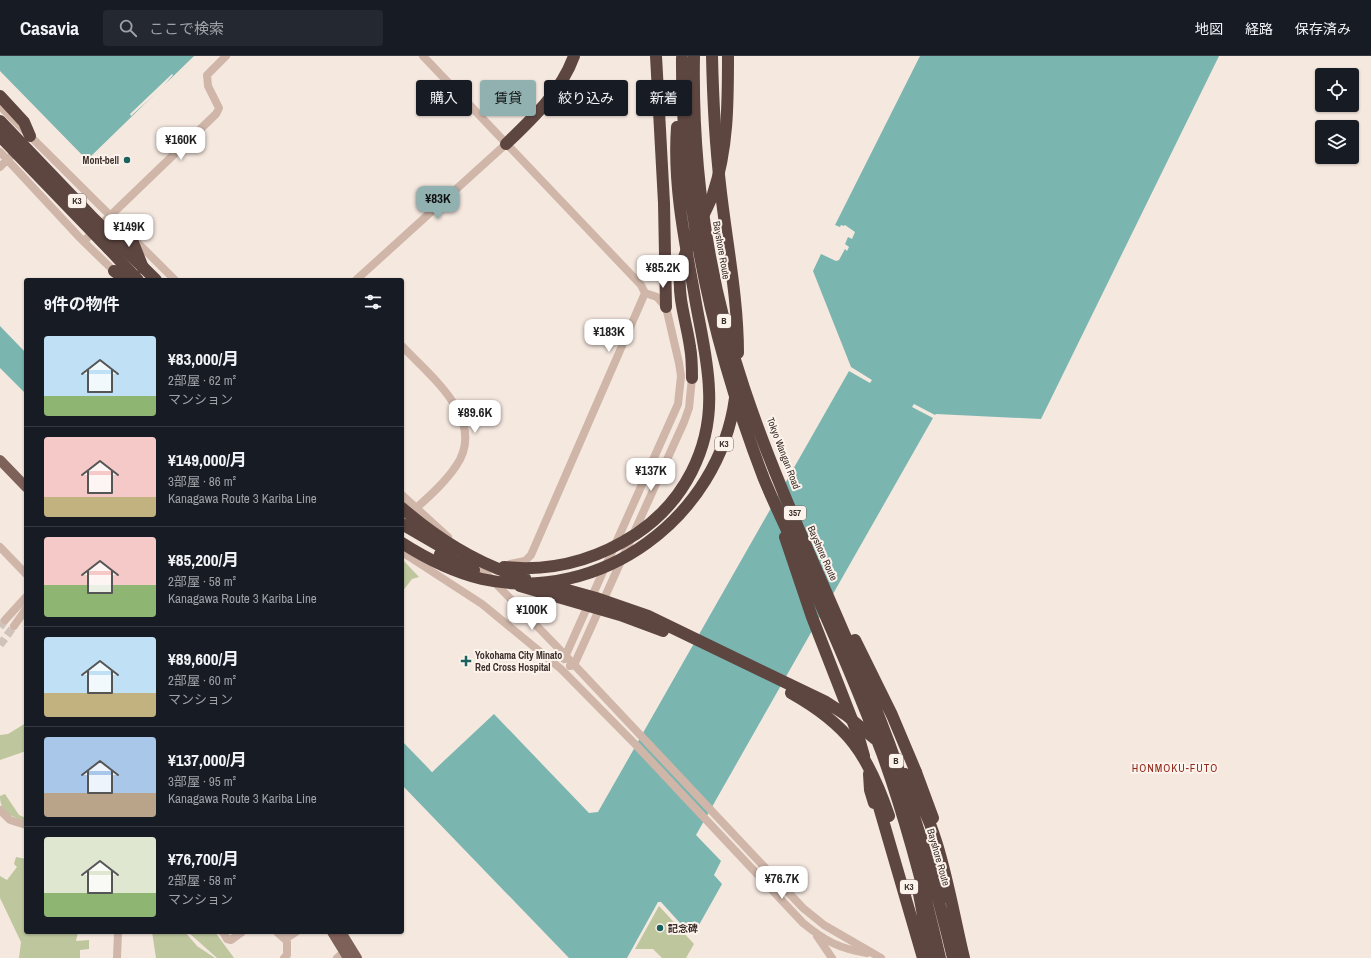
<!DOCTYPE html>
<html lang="ja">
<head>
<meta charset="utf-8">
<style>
	:root { --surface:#171b24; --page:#242831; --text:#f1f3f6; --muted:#9ea1a6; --line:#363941; --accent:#91b1b1 }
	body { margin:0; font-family:"Archivo Narrow","Noto Sans JP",sans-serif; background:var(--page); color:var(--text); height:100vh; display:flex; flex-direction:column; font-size:15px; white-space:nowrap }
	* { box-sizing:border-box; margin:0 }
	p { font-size:13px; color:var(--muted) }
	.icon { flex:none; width:22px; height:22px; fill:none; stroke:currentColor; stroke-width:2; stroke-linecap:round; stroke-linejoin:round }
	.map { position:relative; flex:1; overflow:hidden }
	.sheet { position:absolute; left:24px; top:222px; width:380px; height:656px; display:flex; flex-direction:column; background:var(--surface); border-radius:4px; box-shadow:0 1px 3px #0004 }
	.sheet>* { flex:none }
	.banner { position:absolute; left:416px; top:24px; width:380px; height:36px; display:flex; gap:8px }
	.buttons { position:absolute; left:1315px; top:12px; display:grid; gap:8px }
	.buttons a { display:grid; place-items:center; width:44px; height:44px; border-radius:4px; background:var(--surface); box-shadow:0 1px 3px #0004; font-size:20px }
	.price { position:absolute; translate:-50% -34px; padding:0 9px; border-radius:8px; background:#fff; color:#222; font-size:13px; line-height:26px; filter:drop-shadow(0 1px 2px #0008) }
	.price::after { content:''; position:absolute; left:50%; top:24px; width:12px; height:9px; margin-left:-6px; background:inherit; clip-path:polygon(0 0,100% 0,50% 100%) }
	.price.on { background:var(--accent); color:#111 }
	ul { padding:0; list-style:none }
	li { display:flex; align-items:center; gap:12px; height:100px; padding:0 20px }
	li+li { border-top:1px solid var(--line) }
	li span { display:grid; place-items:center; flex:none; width:112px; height:80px; border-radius:4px; color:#555 }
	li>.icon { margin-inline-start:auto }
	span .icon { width:48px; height:48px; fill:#fffc; stroke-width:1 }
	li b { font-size:17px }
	h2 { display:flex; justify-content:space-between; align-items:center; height:48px; padding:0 20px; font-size:17px }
	.tag { padding:0 14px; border-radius:4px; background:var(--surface); box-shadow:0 1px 3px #0004; font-size:14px; line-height:36px }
	.tag.on { background:var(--accent); color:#111 }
	header { display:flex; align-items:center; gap:24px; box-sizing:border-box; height:56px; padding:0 20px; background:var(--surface); border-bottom:1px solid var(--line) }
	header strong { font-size:19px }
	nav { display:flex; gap:22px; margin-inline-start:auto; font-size:14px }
	.search { width:280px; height:36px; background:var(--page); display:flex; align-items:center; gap:10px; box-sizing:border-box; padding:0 14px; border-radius:4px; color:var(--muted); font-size:15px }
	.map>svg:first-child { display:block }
	.green { fill:#bdc69d }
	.water { fill:#7bb5b0 }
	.pier { fill:#f5e8df }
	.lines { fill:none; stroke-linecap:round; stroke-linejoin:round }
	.minor-tunnel { stroke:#d0c3bb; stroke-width:8; stroke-dasharray:8 4; stroke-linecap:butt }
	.minor { stroke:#cfb6a9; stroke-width:8 }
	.major { stroke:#7e6159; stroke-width:10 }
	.highway { stroke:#5d4540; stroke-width:12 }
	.highway-bridge { stroke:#5d4540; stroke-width:12 }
	.poi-dot { fill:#1b615d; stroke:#fcf3ec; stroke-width:1.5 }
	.labels { text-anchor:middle; stroke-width:4; stroke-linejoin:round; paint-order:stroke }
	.shield { fill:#fcf3ec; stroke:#756864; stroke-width:1 }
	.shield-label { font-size:9px; font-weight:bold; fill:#3b2d29 }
	.poi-label { font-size:10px; font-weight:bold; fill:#3b2d29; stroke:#fcf3ec; text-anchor:start }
	.street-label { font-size:10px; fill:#3b2d29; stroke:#fcf3ec }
	.neighbourhood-label { font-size:11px; letter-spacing:1px; fill:#92291b; stroke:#fcf3ec }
</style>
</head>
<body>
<header>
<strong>Casavia</strong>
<div class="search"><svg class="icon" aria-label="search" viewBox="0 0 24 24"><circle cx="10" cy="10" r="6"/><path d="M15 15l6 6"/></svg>ここで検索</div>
<nav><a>地図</a><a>経路</a><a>保存済み</a></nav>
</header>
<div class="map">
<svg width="1371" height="902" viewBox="0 0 1371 902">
	<rect width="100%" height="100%" fill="#f5e8df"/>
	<path class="green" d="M402 503 419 521 412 523 402 536Z
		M26 667V695L0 704V679L8 678Z
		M5 738 19 759 26 762V765C12 761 0 757 0 740Z
		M16 801 26 803V876H78L76 885 89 884V893L80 894V902H19L21 886 0 842V820L7 824 17 811 14 808Z
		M659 850 694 888 686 902H662L653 893H635Z
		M152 876H185L197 890 215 902H156Z
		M188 876H215L234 902H217Z"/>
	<path class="water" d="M0 0H194L87 104 0 15Z
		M920 0H1219L1041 363 936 358 935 359 914 348 912 351 933 362 696 779 721 805 714 819 722 828 695 876 690 878 661 846H658L627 902H569L402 729V685L432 716 494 658 589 757 598 756 849 315 870 327 872 324 851 311 813 215 821 198 836 205 839 204 845 193 847 195 849 191 845 188 848 181 852 183 855 176 845 169 844 170 841 169 840 171 835 169Z
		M0 270 26 297V338L0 312Z"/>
	<path class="pier" d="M172 18 173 19 162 32 131 60 130 58Z
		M465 683 432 716 427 710 428 709 432 714Z"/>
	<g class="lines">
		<path class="minor-tunnel" d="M0 571 5 564
			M0 589 14 570"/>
		<path class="minor" d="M423 0 641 229 645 237 531 499 525 505 510 508
			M0 50 175 224
			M0 96 81 183 117 218
			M0 111 11 100
			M84 185 216 58 219 52 208 30 207 19 226 0
			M356 224 506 88
			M402 290C430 320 488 364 456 410 442 431 420 448 402 465
			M402 439 448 481
			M0 491 26 518
			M402 496 482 548 561 613 635 688 803 867C825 885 840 893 867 897
			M473 504 565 599 803 852 824 869 881 902
			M5 564 26 541
			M14 570 26 553
			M564 603 678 348 681 320 679 307 666 251 657 241 645 237
			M570 610 574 609 684 366 689 352 692 322
			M0 754 10 764 26 769
			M223 876 227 883 231 884 242 876
			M277 876 287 885
			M817 880 832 902
			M117 902 118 876
			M284 902 287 899V882L296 876
			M337 902 344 896"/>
		<path class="major" d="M0 404 26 431
			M332 876 348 902
			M341 876 357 902"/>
		<path class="highway" d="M656 0 664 147 666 251
			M0 40 24 66 30 80
			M506 88C533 62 561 36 574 0
			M130 179 143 212
			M109 193 138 224
			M114 215 126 224
			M692 322C692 311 692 301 690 291 687 268 678 244 680 219 683 191 703 165 713 138 728 93 728 47 728 0
			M785 481 812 561 858 679 864 700
			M916 716 933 762
			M869 718 870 734 874 747
			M875 737 923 902
			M927 784 946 841
			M919 838 931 902"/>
		<path class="highway-bridge" d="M694 0C692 113 708 225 744 332 782 446 837 554 881 666 911 743 934 822 953 902
			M712 0C713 43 715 85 720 128 726 184 738 241 738 297
			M682 2C681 147 712 288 764 423 776 452 790 480 803 509 831 571 858 633 882 697 906 763 924 833 940 902
			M0 65 91 160 156 224
			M0 80 109 193
			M402 452C439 484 478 509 525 522
			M402 468 452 497
			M402 487C427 503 453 516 482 523 601 549 719 461 735 342
			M440 498 474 514
			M504 511C551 516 596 504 636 478 684 446 712 392 709 334 708 301 699 268 694 236 684 182 673 126 677 71
			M546 528 596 542 648 560 826 646 846 659 875 683
			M520 530 620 559 663 575
			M855 584 892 659 916 716
			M791 637C848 669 868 698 889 760
			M905 718C941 772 949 840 964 902"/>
	</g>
	<g class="poi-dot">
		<circle cx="127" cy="104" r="4"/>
		<path d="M464 599h4v4h4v4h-4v4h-4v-4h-4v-4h4z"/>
		<circle cx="660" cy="872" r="4"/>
	</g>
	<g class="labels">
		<g class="shield">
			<rect x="68" y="138" width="18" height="14" rx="3"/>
			<rect x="717" y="258" width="14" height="14" rx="3"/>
			<rect x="715" y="381" width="18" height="14" rx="3"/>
			<rect x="784" y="450" width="22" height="14" rx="3"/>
			<rect x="889" y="698" width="14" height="14" rx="3"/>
			<rect x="900" y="824" width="18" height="14" rx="3"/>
		</g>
		<g class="shield-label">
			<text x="77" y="148">K3</text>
			<text x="724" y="268">B</text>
			<text x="724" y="391">K3</text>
			<text x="795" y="460">357</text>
			<text x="896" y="708">B</text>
			<text x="909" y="834">K3</text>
		</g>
		<g class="poi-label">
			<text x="119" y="108" text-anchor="end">Mont-bell</text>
			<text x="475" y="603">Yokohama City Minato<tspan x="475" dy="12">Red Cross Hospital</tspan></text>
			<text x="668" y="876">記念碑</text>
		</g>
		<g class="street-label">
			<text transform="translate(722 194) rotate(80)" y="4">Bayshore Route</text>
			<text transform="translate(784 397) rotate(69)" y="4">Tokyo Wangan Road</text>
			<text transform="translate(823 497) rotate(66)" y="4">Bayshore Route</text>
			<text transform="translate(939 801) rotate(74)" y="4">Bayshore Route</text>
		</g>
		<g class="neighbourhood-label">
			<text x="1175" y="716">HONMOKU-FUTO</text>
		</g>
	</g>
</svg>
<div class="buttons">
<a><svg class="icon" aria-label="locate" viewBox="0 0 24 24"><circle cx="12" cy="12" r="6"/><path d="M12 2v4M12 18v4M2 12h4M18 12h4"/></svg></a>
<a><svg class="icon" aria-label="layers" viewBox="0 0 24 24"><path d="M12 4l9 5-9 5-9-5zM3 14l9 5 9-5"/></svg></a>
</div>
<b class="price" style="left:181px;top:105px">¥160K</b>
<b class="price on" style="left:438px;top:164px">¥83K</b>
<b class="price" style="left:129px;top:192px">¥149K</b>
<b class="price" style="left:663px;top:233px">¥85.2K</b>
<b class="price" style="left:609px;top:297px">¥183K</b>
<b class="price" style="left:475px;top:378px">¥89.6K</b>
<b class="price" style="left:651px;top:436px">¥137K</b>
<b class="price" style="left:532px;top:575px">¥100K</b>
<b class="price" style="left:782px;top:844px">¥76.7K</b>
<div class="banner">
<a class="tag">購入</a>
<a class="tag on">賃貸</a>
<a class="tag">絞り込み</a>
<a class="tag">新着</a>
</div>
<section class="sheet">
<h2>9件の物件<svg class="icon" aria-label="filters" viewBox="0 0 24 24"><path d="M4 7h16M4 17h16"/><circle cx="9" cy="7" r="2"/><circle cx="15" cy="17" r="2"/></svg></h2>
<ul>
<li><span style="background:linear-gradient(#bfe0f5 75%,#8fb573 0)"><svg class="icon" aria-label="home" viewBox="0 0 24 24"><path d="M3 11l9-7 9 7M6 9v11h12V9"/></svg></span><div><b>¥83,000/月</b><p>2部屋 · 62 m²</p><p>マンション</p></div></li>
<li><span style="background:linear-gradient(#f6c9c9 75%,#c2b280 0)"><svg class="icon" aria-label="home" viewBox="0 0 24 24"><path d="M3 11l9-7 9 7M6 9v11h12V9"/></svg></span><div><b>¥149,000/月</b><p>3部屋 · 86 m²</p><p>Kanagawa Route 3 Kariba Line</p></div></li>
<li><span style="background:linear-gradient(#f6c9c9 60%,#8fb573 0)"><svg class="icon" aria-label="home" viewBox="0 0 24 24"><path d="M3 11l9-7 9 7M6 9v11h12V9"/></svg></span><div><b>¥85,200/月</b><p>2部屋 · 58 m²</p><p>Kanagawa Route 3 Kariba Line</p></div></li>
<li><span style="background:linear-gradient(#bfe0f5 70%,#c2b280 0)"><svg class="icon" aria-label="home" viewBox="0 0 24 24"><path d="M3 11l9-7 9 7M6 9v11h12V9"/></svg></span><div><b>¥89,600/月</b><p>2部屋 · 60 m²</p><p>マンション</p></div></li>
<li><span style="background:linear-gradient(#a9c7e8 70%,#b9a48a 0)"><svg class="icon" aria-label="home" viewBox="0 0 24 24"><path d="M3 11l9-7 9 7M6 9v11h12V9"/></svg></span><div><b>¥137,000/月</b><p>3部屋 · 95 m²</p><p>Kanagawa Route 3 Kariba Line</p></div></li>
<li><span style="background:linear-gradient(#dfe7d0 70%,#8fb573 0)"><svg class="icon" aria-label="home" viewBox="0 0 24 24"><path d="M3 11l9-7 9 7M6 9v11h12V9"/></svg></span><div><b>¥76,700/月</b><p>2部屋 · 58 m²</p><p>マンション</p></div></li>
</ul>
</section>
</div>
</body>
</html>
